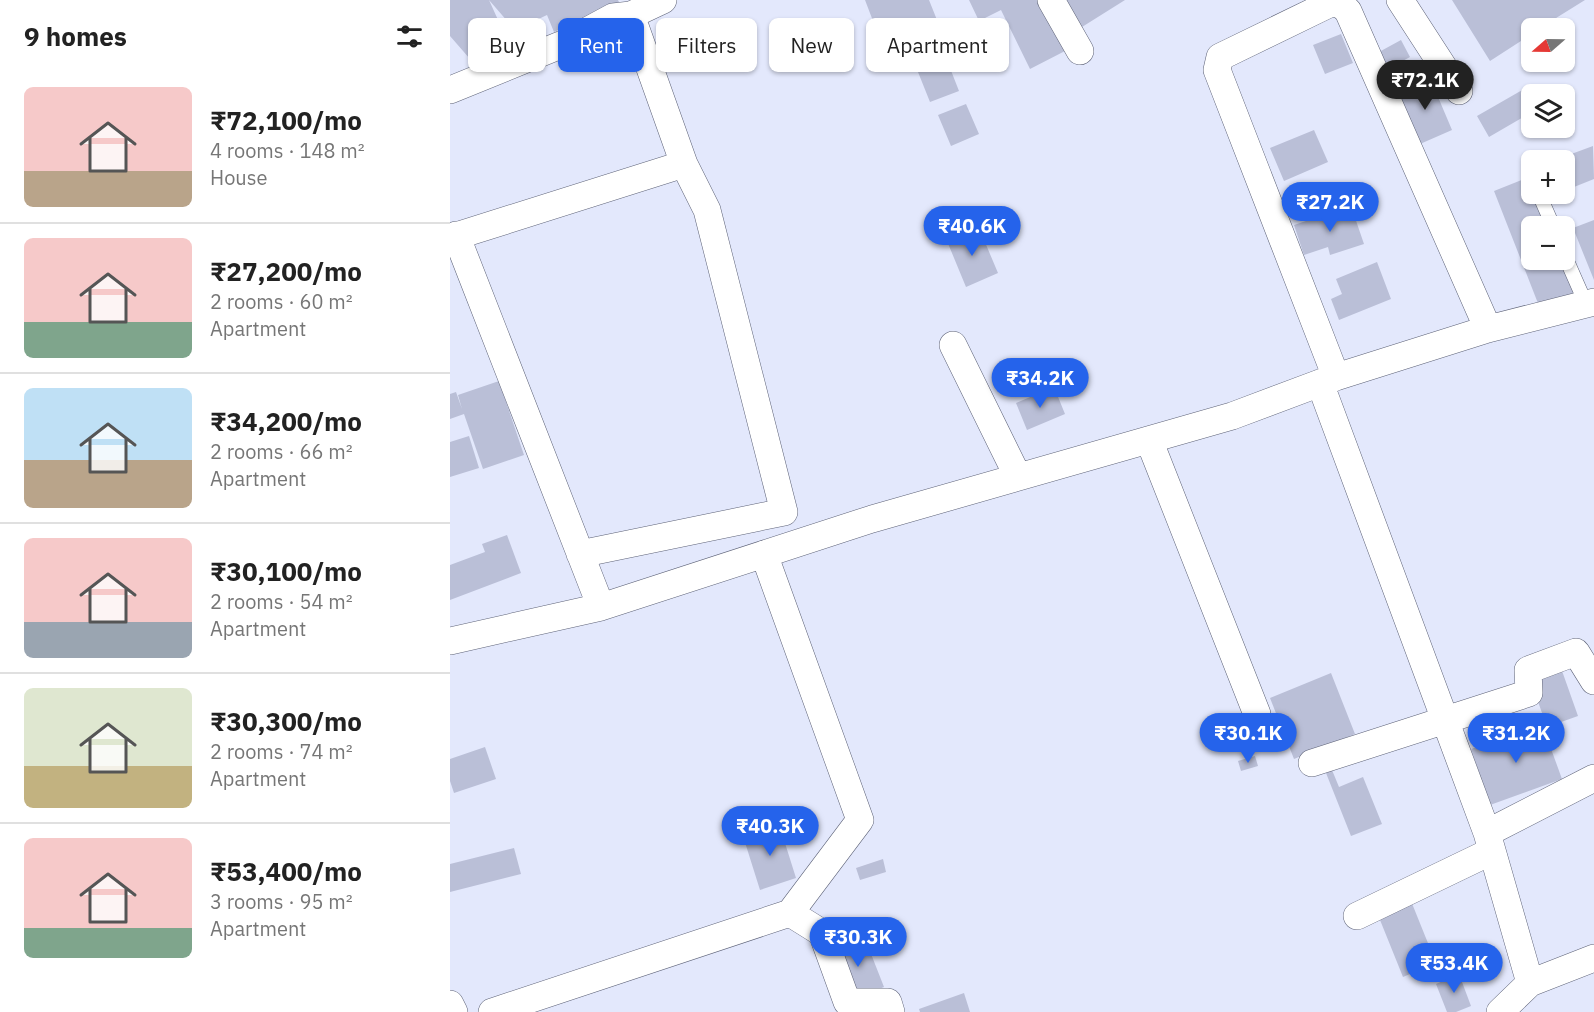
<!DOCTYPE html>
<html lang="en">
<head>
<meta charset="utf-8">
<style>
	:root { --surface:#fff; --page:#f6f6f6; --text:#222; --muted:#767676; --line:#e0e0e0; --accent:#2563eb }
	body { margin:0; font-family:"IBM Plex Sans",sans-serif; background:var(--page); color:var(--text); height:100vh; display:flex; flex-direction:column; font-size:22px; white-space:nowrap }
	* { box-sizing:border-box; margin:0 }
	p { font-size:20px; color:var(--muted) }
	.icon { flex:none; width:33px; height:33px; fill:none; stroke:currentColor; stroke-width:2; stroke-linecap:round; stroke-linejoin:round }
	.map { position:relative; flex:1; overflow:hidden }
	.details { display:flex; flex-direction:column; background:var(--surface); width:450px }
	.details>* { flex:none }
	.top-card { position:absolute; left:18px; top:18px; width:570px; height:54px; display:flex; gap:12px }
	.needle { width:39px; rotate:250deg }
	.fabs { position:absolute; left:1071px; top:18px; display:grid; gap:12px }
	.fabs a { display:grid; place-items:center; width:54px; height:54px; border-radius:9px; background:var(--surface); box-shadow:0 2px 4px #0004; font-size:30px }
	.price { position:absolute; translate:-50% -51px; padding:0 14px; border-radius:21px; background:var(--accent); color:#fff; font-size:20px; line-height:39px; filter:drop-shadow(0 2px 3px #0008) }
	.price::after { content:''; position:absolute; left:50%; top:36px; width:18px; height:14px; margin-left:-9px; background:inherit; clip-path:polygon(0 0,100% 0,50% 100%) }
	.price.selected { background:#222; color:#fff }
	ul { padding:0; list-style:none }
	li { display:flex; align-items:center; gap:18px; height:150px; padding:0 24px }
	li+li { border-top:2px solid var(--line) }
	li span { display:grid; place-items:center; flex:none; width:168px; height:120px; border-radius:9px; color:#555 }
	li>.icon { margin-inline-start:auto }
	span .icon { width:72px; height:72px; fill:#fffc; stroke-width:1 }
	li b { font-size:26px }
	h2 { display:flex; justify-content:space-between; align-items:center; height:72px; padding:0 24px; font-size:26px }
	.chip { padding:0 21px; border-radius:9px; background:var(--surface); box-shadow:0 2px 4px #0004; font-size:21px; line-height:54px }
	.chip.selected { background:var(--accent); color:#fff }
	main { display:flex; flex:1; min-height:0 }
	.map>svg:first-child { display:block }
	.building { fill:#babfd7 }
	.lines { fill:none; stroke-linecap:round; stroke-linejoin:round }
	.service-casing { stroke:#5d6277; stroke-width:15 }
	.minor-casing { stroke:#5d6277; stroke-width:28 }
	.service { stroke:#fff; stroke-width:14 }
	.minor { stroke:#fff; stroke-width:27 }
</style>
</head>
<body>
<main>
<section class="details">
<h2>9 homes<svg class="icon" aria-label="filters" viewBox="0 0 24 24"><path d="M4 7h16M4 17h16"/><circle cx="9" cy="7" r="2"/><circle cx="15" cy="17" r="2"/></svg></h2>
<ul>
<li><span style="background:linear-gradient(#f6c9c9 70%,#b9a48a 0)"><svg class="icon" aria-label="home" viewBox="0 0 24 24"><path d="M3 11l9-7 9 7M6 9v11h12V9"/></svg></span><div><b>₹72,100/mo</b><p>4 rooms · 148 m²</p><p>House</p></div></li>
<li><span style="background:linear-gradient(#f6c9c9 70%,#7fa58c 0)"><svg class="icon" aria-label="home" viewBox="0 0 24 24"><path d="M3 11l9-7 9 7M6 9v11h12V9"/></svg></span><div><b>₹27,200/mo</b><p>2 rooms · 60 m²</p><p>Apartment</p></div></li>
<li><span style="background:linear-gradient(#bfe0f5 60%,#b9a48a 0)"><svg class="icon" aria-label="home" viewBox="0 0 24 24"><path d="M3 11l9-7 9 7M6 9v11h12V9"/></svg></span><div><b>₹34,200/mo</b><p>2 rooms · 66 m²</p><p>Apartment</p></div></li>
<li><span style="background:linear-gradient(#f6c9c9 70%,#9aa5b1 0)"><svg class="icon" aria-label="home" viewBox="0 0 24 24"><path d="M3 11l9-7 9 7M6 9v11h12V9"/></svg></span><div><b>₹30,100/mo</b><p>2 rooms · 54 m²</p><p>Apartment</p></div></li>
<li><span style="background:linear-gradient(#dfe7d0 65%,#c2b280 0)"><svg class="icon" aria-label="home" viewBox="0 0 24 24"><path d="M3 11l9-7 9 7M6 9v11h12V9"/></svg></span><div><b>₹30,300/mo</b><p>2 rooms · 74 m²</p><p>Apartment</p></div></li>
<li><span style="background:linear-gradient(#f6c9c9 75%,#7fa58c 0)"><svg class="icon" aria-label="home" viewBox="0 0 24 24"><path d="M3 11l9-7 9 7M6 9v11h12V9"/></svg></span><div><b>₹53,400/mo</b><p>3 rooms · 95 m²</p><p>Apartment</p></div></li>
</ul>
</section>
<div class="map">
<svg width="1144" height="1012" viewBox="0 0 1144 1012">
	<rect width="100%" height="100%" fill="#e3e8fc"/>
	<path class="building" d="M0 0H168L169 2 104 32 97 15 65 30 39 0 58 42 20 59 0 36Z
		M415 0H479L487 20 431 42Z
		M519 0H589L615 51 580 69 551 10 529 21Z
		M616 0H675L632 27Z
		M1002 0H1135L1090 28H1082V34L1040 61Z
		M891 34 903 63 875 74 863 45Z
		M479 39 492 71 500 68 509 91 480 102 458 47Z
		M951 40 960 57 938 69 929 52Z
		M980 78 1002 130 970 144 948 92Z
		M1074 89 1082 103V112L1039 137 1027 116Z
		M516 104 529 134 501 146 488 115Z
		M864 130 878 162 834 181 820 148Z
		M1143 146 1144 179 1114 191V160H1105Z
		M1079 177 1082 194H1085L1098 226H1082V260H1111L1127 297 1091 311 1044 191Z
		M901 206 914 244 880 255 878 247 854 255 844 225Z
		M1144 220V280L1123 228Z
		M529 228 548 273 516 287 497 241Z
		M927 262 941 299 889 320 881 299 892 294 886 279Z
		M49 381 74 455 33 469 14 414 0 419V394L6 392 12 409 8 395Z
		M604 387 615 414 577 430 566 403Z
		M19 436 29 468 0 477V442Z
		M57 535 71 573 0 600V565L35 552 32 544Z
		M1111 668 1128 716 1097 727 1080 679Z
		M881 673 905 734 844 759 820 698Z
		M1092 724 1112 779 1040 805 1021 749Z
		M35 747 46 779 4 793 0 781V759Z
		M805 756 808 766 791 771 788 761Z
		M882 770 889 787 913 777 932 824 901 836 876 773Z
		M329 824 346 878 310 890 293 836Z
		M64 848 71 874 0 892V864Z
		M433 859 436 872 410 880 406 868Z
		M961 901 986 963 953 977 928 915Z
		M414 936 434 987 402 1000 381 950Z
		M1009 974 1021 1006 1006 1012H997L986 984Z
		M514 993 520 1012H470L469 1009Z"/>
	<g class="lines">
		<g class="service-casing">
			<path id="service" d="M1079 170 1082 176
				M1089 194 1103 226
				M1114 254 1136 304"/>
		</g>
		<g class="minor-casing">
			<path id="minor" d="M601 0 630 51
				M950 0 1009 91
				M0 90 113 44 163 17 181 15 213 0
				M6 235 151 607
				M0 238 234 164
				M503 345 568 477
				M886 377 767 70 770 57 879 4 889 3 898 11 1038 329
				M870 383 1037 833 1080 983
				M699 440 807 714
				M130 554 334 512 257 210 234 164 181 15
				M314 554 410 820 340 913 372 933 397 1002H438L441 1012
				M0 641 151 607 422 519 782 416 886 377 1038 329 1144 302
				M862 763 1079 693 1078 670 1126 652 1144 681
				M1037 833 1144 778
				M907 916 1042 851
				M0 1004 4 1012
				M42 1012 340 913
				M1050 1012 1080 983 1144 958"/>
		</g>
		<use href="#service" class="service"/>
		<use href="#minor" class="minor"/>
	</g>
</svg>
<div class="fabs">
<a><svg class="needle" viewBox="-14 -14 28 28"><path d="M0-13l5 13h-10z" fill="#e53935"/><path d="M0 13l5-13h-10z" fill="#767676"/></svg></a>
<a><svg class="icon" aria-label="layers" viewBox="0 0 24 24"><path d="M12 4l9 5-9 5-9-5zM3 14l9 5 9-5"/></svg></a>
<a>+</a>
<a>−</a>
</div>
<b class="price selected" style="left:975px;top:111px">₹72.1K</b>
<b class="price" style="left:880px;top:233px">₹27.2K</b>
<b class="price" style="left:522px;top:257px">₹40.6K</b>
<b class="price" style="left:590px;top:409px">₹34.2K</b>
<b class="price" style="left:798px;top:764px">₹30.1K</b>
<b class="price" style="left:1066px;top:764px">₹31.2K</b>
<b class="price" style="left:320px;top:857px">₹40.3K</b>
<b class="price" style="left:408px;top:968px">₹30.3K</b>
<b class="price" style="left:1004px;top:994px">₹53.4K</b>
<div class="top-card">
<a class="chip">Buy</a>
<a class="chip selected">Rent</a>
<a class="chip">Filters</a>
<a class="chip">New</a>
<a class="chip">Apartment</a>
</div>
</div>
</main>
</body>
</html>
